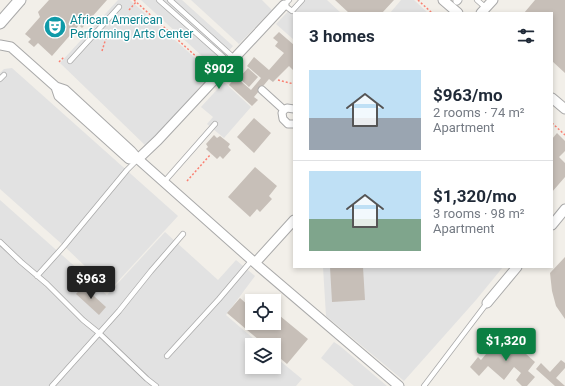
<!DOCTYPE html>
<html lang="en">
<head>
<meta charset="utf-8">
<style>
	:root { --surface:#fff; --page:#f6f6f7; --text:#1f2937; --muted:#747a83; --line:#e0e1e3; --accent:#0b8043 }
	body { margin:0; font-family:Roboto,sans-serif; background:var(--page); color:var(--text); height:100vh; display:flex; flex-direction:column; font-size:15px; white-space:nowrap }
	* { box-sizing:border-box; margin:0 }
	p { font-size:13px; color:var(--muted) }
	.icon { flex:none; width:22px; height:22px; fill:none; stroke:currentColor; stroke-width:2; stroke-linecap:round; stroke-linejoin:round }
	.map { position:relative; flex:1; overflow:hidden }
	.side { position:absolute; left:293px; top:12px; width:260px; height:256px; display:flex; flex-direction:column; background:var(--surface); border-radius:0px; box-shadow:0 2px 6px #0003 }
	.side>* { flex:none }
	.buttons { position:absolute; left:245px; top:294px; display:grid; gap:8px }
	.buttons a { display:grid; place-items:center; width:36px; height:36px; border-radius:0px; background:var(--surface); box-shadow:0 2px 6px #0003; font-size:20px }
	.price { position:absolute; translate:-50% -34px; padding:0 9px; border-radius:4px; background:var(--accent); color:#fff; font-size:13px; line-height:26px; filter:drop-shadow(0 1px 2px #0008) }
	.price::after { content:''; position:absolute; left:50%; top:24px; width:12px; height:9px; margin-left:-6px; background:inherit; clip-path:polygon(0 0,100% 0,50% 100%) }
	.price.selected { background:#222; color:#fff }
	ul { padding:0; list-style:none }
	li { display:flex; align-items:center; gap:12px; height:100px; padding:0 16px }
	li+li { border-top:1px solid var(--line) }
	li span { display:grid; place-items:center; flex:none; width:112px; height:80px; border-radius:0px; color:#555 }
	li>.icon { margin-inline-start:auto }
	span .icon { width:48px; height:48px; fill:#fffc; stroke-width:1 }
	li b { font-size:17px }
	h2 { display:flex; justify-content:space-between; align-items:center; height:48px; padding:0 16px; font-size:17px }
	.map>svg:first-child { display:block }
	.parking { fill:#e2e2e2 }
	.building { fill:#c7bfb8 }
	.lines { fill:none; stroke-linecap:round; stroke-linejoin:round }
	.service-casing { stroke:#a9a9a9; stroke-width:6 }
	.pedestrian-casing { stroke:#a9a9a9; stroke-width:9 }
	.minor-casing { stroke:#a9a9a9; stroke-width:11 }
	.tertiary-casing { stroke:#a9a9a9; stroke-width:13 }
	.path { stroke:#fa8072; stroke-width:1.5; stroke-dasharray:2 2; stroke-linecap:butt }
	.service { stroke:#fff; stroke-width:4.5 }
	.pedestrian { stroke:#fff; stroke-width:7 }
	.minor { stroke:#fff; stroke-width:9 }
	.tertiary { stroke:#fff; stroke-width:11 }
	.labels { text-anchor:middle; stroke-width:3; stroke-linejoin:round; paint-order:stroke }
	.culture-label { font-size:12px; fill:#0d838f; stroke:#fff; text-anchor:start }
</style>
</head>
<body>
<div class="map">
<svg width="565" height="386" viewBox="0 0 565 386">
	<rect width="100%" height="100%" fill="#f2efe9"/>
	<path class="parking" d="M118 0H130L212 73 147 147 60 63Z
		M141 0H182L233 46 214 67Z
		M191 0H262L272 10 239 44Z
		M299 0H327L341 13H294V40L276 24Z
		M401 0H414L428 13H390Z
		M12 68 178 216 110 290 64 246 0 189V73L4 69Z
		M224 82 251 107 224 138 207 124 213 117 201 107Z
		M0 200 107 295 165 232 218 280 236 260 255 276 226 315 261 345H252V367H274V356L302 379 296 386H0Z
		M323 267H503L476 300 404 381 326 316Z
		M334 342 340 346 387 386H354L321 358Z"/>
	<path class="building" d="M49 0H107L82 28 79 25 52 56 38 43 34 47 28 42 31 39 25 34 40 17 38 12Z
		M335 0H394L382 13H349Z
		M535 0H565V73L552 61V13H524Z
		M279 32 294 45V71L289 66 273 82 269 79 254 97 258 100 252 106 229 85 236 77 251 90 261 78 247 66 254 57 269 70 284 53 275 46 278 42 273 38Z
		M248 68 258 77 249 87 239 78Z
		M254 118 271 133 254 153 237 137Z
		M557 133 565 141V151L559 157 565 163V177L552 192V139Z
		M214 135 217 138 220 136 230 144 228 147 231 150 223 159 220 156 217 159 206 149 208 147 206 144Z
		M255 167 277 186 269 196 272 199 260 212 257 209 250 217 228 197Z
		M565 257V319L556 306 552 291 550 273Z
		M330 267H363L365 300 332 302Z
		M83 286 106 307 99 315 76 294Z
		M240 298 249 306 245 311 252 317V323H274V311L308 339 287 364 274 353V345H265L227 313Z
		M505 335 535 362 528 371 535 377 527 386H522L516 380 521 373 514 367 504 380 488 366 479 376 470 367 478 357 481 360 497 341 499 343Z
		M561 360 565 363V368L556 378 565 386H555L536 369 541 363 550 372Z"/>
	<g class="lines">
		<g class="service-casing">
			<path id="service" d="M159 0 230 63
				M170 0 234 58
				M289 0 284 5 292 11 302 0
				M477 0 486 8
				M70 61 119 7
				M0 79 4 75
				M164 182 215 124
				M0 242 21 262 47 284 83 320 99 333 147 379 156 386
				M37 276 64 246 127 170 138 159
				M167 356 219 299 252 260
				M52 386 119 311 151 271 183 234
				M424 386 487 303"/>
		</g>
		<g class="pedestrian-casing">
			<path id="pedestrian" d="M457 1 458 0
				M262 90 284 110 287 108 294 109
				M284 110 282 113 283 119 288 124H294"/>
		</g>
		<g class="minor-casing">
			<path id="minor" d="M443 0 458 13
				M481 13 493 0
				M0 45 11 47 56 87 65 90 131 151 138 159 255 263 399 386
				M56 87 59 96 129 159H138L158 140 284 5
				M552 98 565 109
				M552 225 565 209
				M255 263 294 220
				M487 303 517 267"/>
		</g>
		<g class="tertiary-casing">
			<path id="tertiary" d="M0 23 20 0"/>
		</g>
		<path class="path" d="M134 0 211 70
			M418 0 432 13
			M129 10 136 2
			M102 51 106 38 105 34 104 35
			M59 62 64 57
			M278 80 294 84
			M552 123 565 135
			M187 181 211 154"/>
		<use href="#service" class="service"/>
		<use href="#pedestrian" class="pedestrian"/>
		<use href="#minor" class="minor"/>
		<use href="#tertiary" class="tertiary"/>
	</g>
	<defs>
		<g id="theatre-disc" transform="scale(1.15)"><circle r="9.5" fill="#0f9aa8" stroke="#fff"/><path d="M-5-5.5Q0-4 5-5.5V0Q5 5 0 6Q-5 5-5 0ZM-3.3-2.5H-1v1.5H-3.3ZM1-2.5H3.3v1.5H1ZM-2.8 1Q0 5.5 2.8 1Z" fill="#fff"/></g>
	</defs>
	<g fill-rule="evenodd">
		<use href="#theatre-disc" x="55" y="27"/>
	</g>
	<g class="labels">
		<g class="culture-label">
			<text x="70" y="24">African American<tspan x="70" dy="14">Performing Arts Center</tspan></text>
		</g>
	</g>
</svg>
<div class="buttons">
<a><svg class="icon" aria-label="locate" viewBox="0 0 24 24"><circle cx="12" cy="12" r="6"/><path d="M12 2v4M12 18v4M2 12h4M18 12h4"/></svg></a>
<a><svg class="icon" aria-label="layers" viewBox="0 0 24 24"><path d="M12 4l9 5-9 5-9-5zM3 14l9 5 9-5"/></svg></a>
</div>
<b class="price" style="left:219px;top:90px">$902</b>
<b class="price selected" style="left:91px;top:300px">$963</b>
<b class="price" style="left:506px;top:362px">$1,320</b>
<section class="side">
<h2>3 homes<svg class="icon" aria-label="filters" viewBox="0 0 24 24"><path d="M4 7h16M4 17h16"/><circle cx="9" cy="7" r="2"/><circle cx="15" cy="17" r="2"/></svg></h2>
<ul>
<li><span style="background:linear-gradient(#bfe0f5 60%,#9aa5b1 0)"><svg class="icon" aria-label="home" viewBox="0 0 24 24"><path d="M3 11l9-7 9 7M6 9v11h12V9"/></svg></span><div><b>$963/mo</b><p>2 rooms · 74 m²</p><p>Apartment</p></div></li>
<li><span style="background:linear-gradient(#bfe0f5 60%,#7fa58c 0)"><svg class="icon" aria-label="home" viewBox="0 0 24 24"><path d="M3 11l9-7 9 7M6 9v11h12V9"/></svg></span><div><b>$1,320/mo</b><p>3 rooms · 98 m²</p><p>Apartment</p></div></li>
</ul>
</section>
</div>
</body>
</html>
